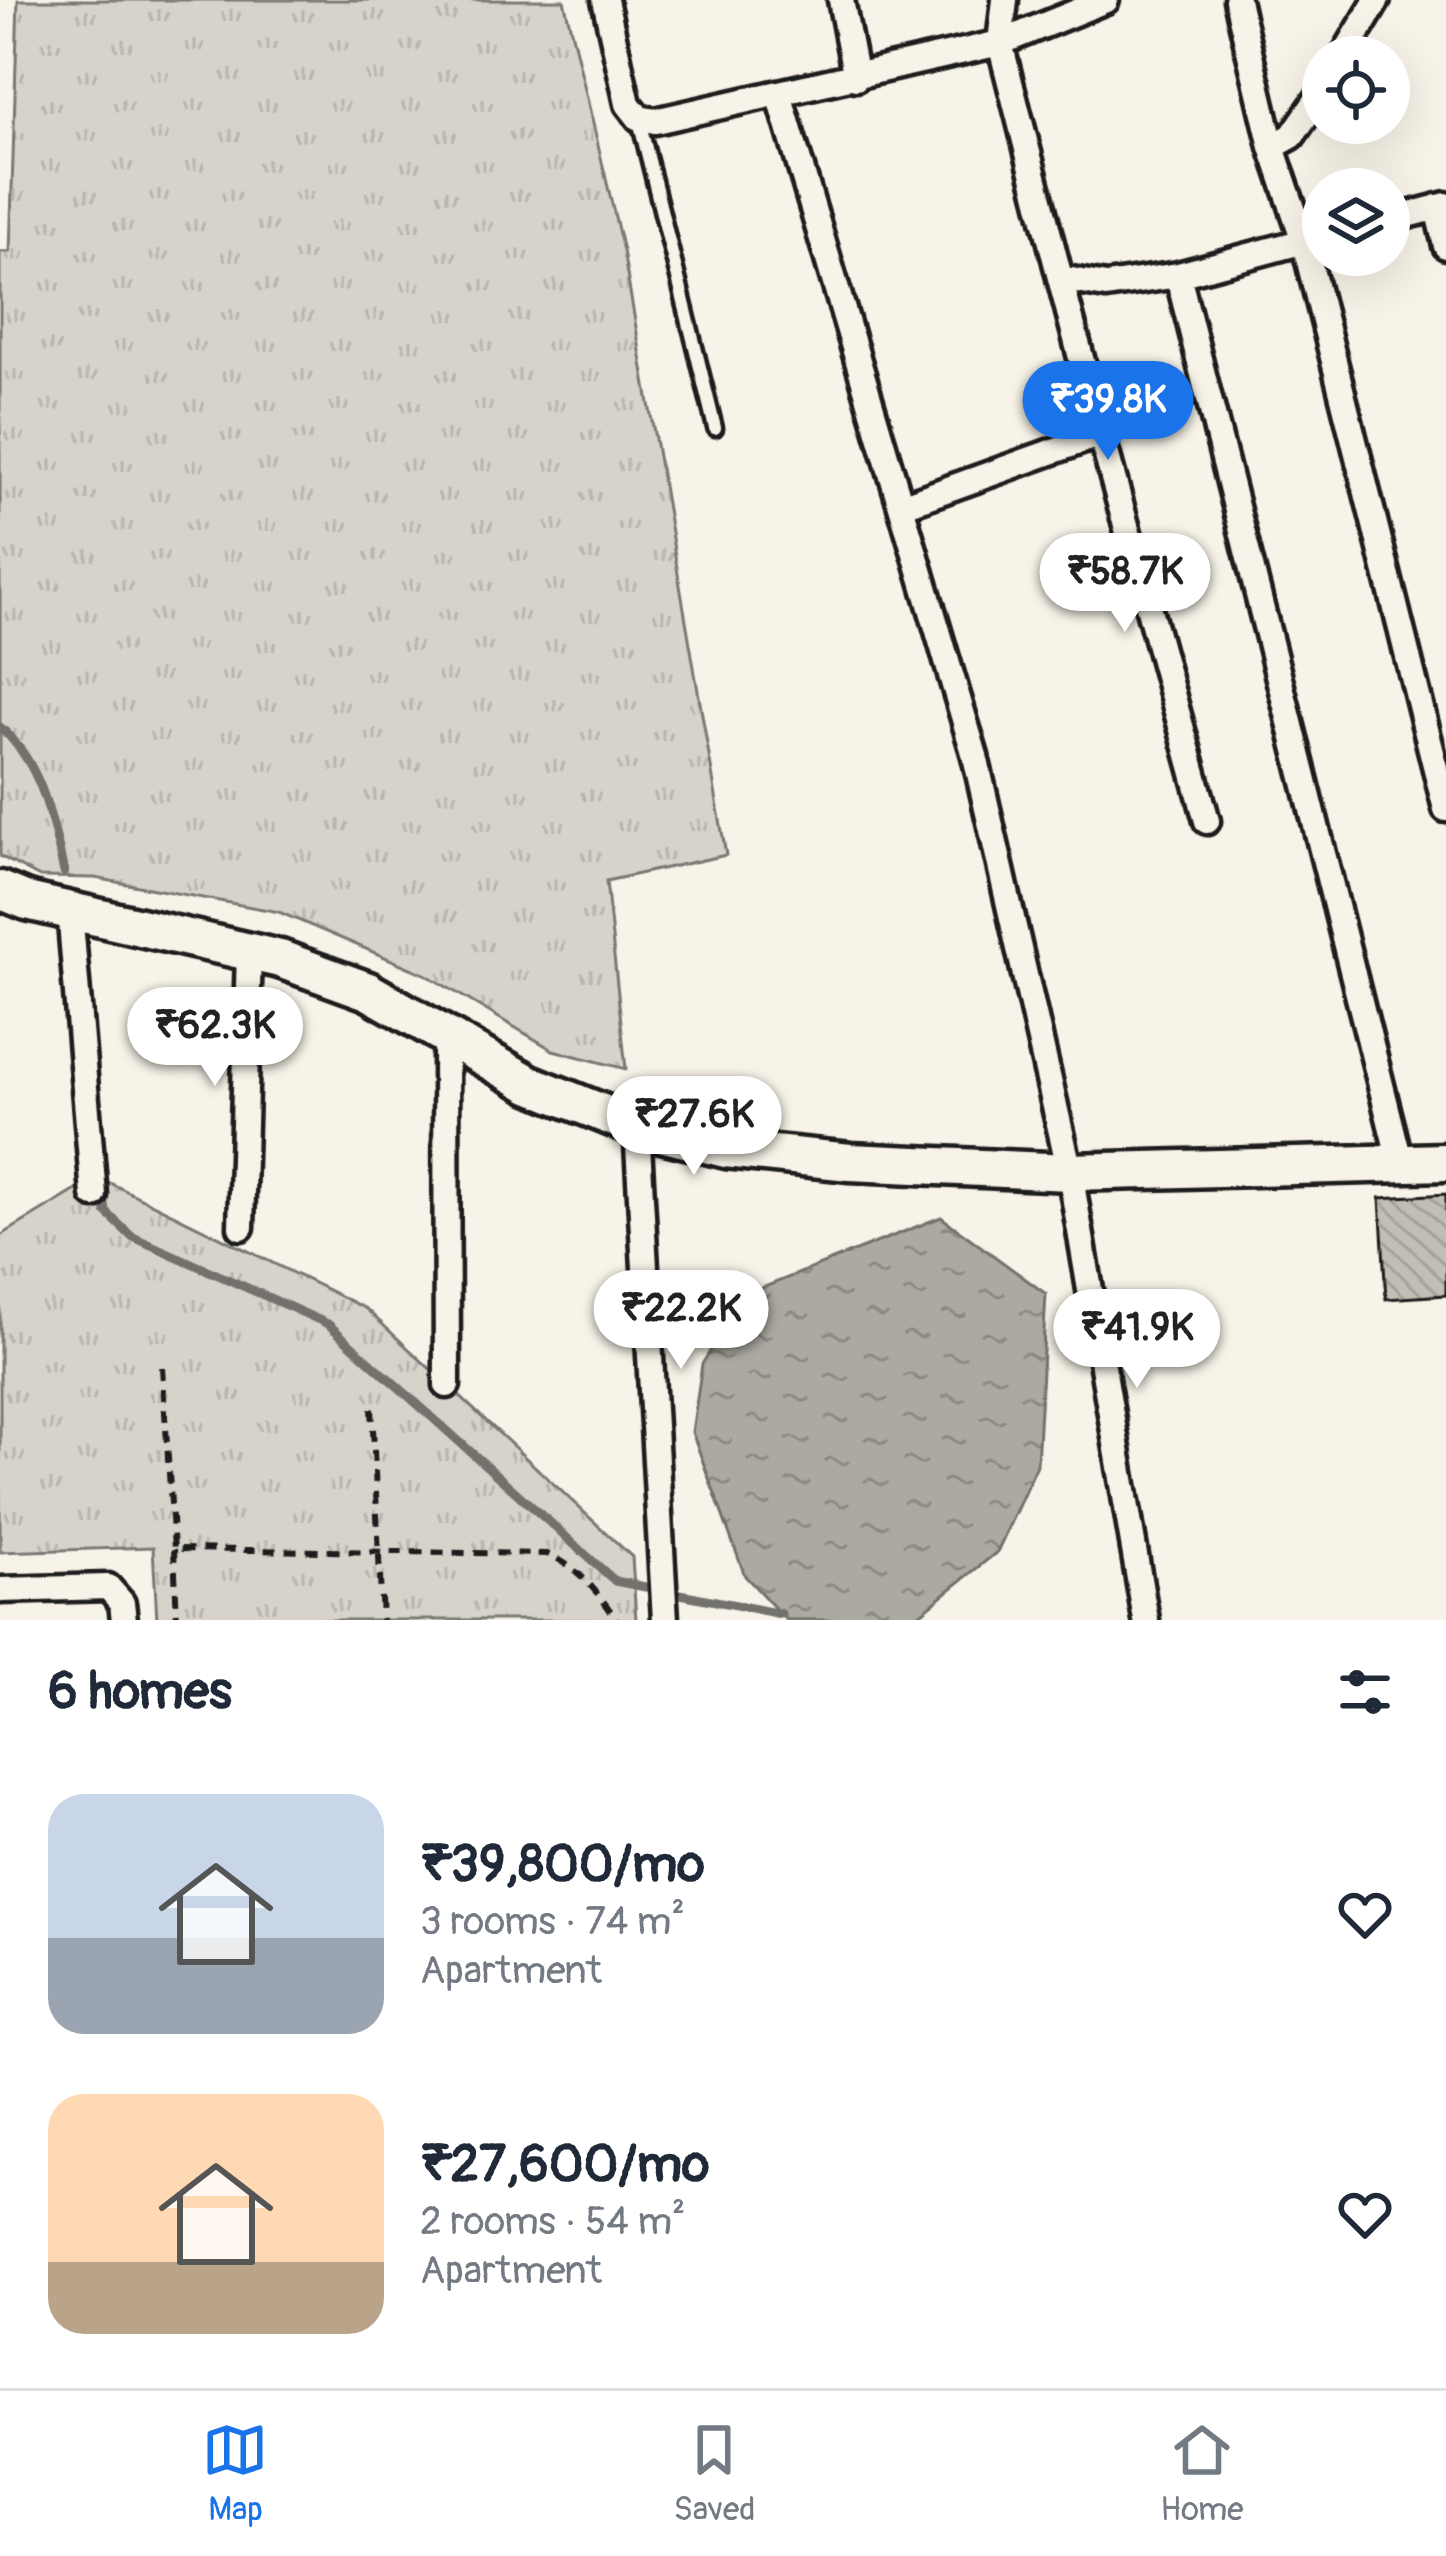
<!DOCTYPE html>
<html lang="en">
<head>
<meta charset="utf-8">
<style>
	:root { --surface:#fff; --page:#f2f2f3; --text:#1f2937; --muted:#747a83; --line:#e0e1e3; --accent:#1a73e8 }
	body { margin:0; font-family:Pangolin,sans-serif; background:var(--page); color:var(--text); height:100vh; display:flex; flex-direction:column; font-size:45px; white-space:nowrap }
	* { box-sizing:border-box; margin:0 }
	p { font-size:39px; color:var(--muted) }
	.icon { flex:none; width:66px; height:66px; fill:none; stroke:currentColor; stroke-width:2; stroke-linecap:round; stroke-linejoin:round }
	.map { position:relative; height:1620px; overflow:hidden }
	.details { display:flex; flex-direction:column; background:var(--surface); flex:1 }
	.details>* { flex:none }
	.buttons { position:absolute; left:1302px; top:36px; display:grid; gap:24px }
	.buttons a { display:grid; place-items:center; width:108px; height:108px; border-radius:50%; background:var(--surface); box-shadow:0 12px 48px #0002; font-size:60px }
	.price { position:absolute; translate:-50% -102px; padding:0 27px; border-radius:42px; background:#fff; color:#222; font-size:39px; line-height:78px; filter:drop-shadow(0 3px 6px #0008) }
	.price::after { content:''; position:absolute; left:50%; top:72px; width:36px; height:27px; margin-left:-18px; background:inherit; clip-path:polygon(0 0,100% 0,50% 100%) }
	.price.current { background:var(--accent); color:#fff }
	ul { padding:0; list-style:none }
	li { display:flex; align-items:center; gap:36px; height:300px; padding:0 48px }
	li span { display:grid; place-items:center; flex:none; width:336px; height:240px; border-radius:36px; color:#555 }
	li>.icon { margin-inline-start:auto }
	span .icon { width:144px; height:144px; fill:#fffc; stroke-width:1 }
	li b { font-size:51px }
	h2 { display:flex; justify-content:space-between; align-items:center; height:144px; padding:0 48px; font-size:51px }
	.tabs { display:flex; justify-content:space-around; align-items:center; height:168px; border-top:3px solid var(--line); background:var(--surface); font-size:33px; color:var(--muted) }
	.tabs a { display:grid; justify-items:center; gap:6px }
	.tabs .current { color:var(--accent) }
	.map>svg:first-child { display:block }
	.grass { fill:url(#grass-tufts); stroke:#7a7874; stroke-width:3 }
	.water { fill:url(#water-ripples); stroke:#72716c; stroke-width:3 }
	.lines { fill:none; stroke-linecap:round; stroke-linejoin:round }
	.stream { stroke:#72716c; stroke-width:9 }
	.building { fill:url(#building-back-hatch); stroke:#1c1c1c; stroke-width:3 }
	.service-casing { stroke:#1c1c1c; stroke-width:21 }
	.minor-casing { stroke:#1c1c1c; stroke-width:33 }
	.secondary-casing { stroke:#1c1c1c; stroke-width:45 }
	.path { stroke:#1c1c1c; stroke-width:6; stroke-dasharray:12 9; stroke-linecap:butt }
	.service { stroke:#f7f3e8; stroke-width:12 }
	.minor { stroke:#f7f3e8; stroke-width:24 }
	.secondary { stroke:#f7f3e8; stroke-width:36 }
</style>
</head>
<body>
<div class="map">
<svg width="1446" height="1620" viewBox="0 0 1446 1620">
	<defs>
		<pattern id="grass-tufts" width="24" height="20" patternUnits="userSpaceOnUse" patternTransform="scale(3)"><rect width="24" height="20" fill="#d7d3cb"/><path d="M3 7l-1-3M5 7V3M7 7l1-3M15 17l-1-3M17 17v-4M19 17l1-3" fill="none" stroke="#b8b5ae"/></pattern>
		<pattern id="water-ripples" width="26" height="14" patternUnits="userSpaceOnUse" patternTransform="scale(3)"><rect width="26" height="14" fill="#aca9a2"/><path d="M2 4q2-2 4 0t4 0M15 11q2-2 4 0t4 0" fill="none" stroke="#8b8983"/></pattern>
		<pattern id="building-back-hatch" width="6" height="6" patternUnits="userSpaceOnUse" patternTransform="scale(3)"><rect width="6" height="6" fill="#c0beb5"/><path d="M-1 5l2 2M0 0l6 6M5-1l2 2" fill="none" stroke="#a4a39b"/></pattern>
	</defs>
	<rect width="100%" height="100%" fill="#f7f3e8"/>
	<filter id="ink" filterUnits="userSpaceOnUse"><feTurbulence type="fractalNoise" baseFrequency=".00833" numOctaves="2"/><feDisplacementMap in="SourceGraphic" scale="24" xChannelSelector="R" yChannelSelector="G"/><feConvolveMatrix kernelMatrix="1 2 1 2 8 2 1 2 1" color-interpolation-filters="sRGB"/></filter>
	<g filter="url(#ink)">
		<path class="grass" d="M18 0H564L623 251 726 855 606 881 626 1069 553 1050 425 974 279 912 95 878 40 877 0 856V252H10Z
			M98 1177 366 1309 632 1557 636 1620H157L153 1547 0 1552V1236Z"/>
		<path class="water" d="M941 1217 1046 1294 1037 1465 997 1552 912 1620H786L745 1576 692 1432 702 1364 747 1294Z"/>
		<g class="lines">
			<path class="stream" d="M0 727C42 763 52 820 64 872
				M103 1190 106 1212 131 1236 328 1324 615 1581 781 1614"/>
		</g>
		<path class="building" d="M1446 1194V1295L1386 1299 1380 1198Z"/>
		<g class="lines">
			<g class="service-casing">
				<path id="service" d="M639 120 715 428"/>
			</g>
			<g class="minor-casing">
				<path id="minor" d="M605 0 628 104 639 118 655 121 1000 43 1060 278 1106 286 1178 275 1323 236
					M841 0 856 78
					M1237 0 1272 147 1304 241 1446 809
					M1000 43 1106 0
					M1000 43 1005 0
					M1343 57 1377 0
					M779 94 975 756 1070 1172 1146 1620
					M1272 147 1292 136 1323 91
					M1437 207 1446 246
					M1389 220 1446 205
					M1178 275 1401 1165
					M1101 434 1207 821
					M901 506 1101 434 1060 278
					M70 911 94 1195
					M446 1036 447 1385
					M637 1127 665 1620
					M241 1227 249 952
					M0 1590 108 1587 122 1603 124 1620"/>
			</g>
			<g class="secondary-casing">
				<path id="secondary" d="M0 890 27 901 280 959 368 991 530 1084 637 1127 726 1149 850 1162 1070 1172 1446 1162"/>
			</g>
			<path class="path" d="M162 1367 174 1549 547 1554C578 1566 599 1594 617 1620
				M372 1408 382 1620
				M174 1549 177 1620"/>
			<use href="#service" class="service"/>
			<use href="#minor" class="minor"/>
			<use href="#secondary" class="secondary"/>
		</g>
	</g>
</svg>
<div class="buttons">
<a><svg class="icon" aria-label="locate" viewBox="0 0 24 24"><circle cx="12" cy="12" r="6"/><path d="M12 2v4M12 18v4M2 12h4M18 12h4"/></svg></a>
<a><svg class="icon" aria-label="layers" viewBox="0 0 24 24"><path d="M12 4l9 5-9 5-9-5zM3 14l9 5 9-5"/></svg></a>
</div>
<b class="price current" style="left:1108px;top:463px">₹39.8K</b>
<b class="price" style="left:1125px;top:635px">₹58.7K</b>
<b class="price" style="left:215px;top:1089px">₹62.3K</b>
<b class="price" style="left:694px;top:1178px">₹27.6K</b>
<b class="price" style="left:681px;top:1372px">₹22.2K</b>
<b class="price" style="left:1137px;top:1391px">₹41.9K</b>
</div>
<section class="details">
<h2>6 homes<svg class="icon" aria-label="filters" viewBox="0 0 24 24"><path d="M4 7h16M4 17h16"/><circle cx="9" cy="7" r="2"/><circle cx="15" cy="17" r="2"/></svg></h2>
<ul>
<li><span style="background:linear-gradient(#c9d6e8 60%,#9aa5b1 0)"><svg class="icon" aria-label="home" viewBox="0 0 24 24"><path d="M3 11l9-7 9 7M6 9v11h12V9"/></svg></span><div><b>₹39,800/mo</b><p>3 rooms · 74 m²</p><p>Apartment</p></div><svg class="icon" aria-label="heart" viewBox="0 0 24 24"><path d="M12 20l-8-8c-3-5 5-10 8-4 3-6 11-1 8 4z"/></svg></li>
<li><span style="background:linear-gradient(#ffd9b3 70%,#b9a48a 0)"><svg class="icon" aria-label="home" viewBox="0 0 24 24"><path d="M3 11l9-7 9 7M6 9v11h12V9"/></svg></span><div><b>₹27,600/mo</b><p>2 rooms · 54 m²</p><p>Apartment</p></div><svg class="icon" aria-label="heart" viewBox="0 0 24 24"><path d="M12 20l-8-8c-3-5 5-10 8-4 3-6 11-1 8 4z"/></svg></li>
</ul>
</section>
<nav class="tabs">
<a class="current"><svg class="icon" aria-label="map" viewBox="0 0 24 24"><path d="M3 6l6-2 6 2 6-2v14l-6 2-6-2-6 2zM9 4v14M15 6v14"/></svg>Map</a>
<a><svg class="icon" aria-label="saved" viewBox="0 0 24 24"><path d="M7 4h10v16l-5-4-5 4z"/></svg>Saved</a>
<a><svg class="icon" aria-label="home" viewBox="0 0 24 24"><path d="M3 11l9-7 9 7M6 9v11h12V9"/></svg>Home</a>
</nav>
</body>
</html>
